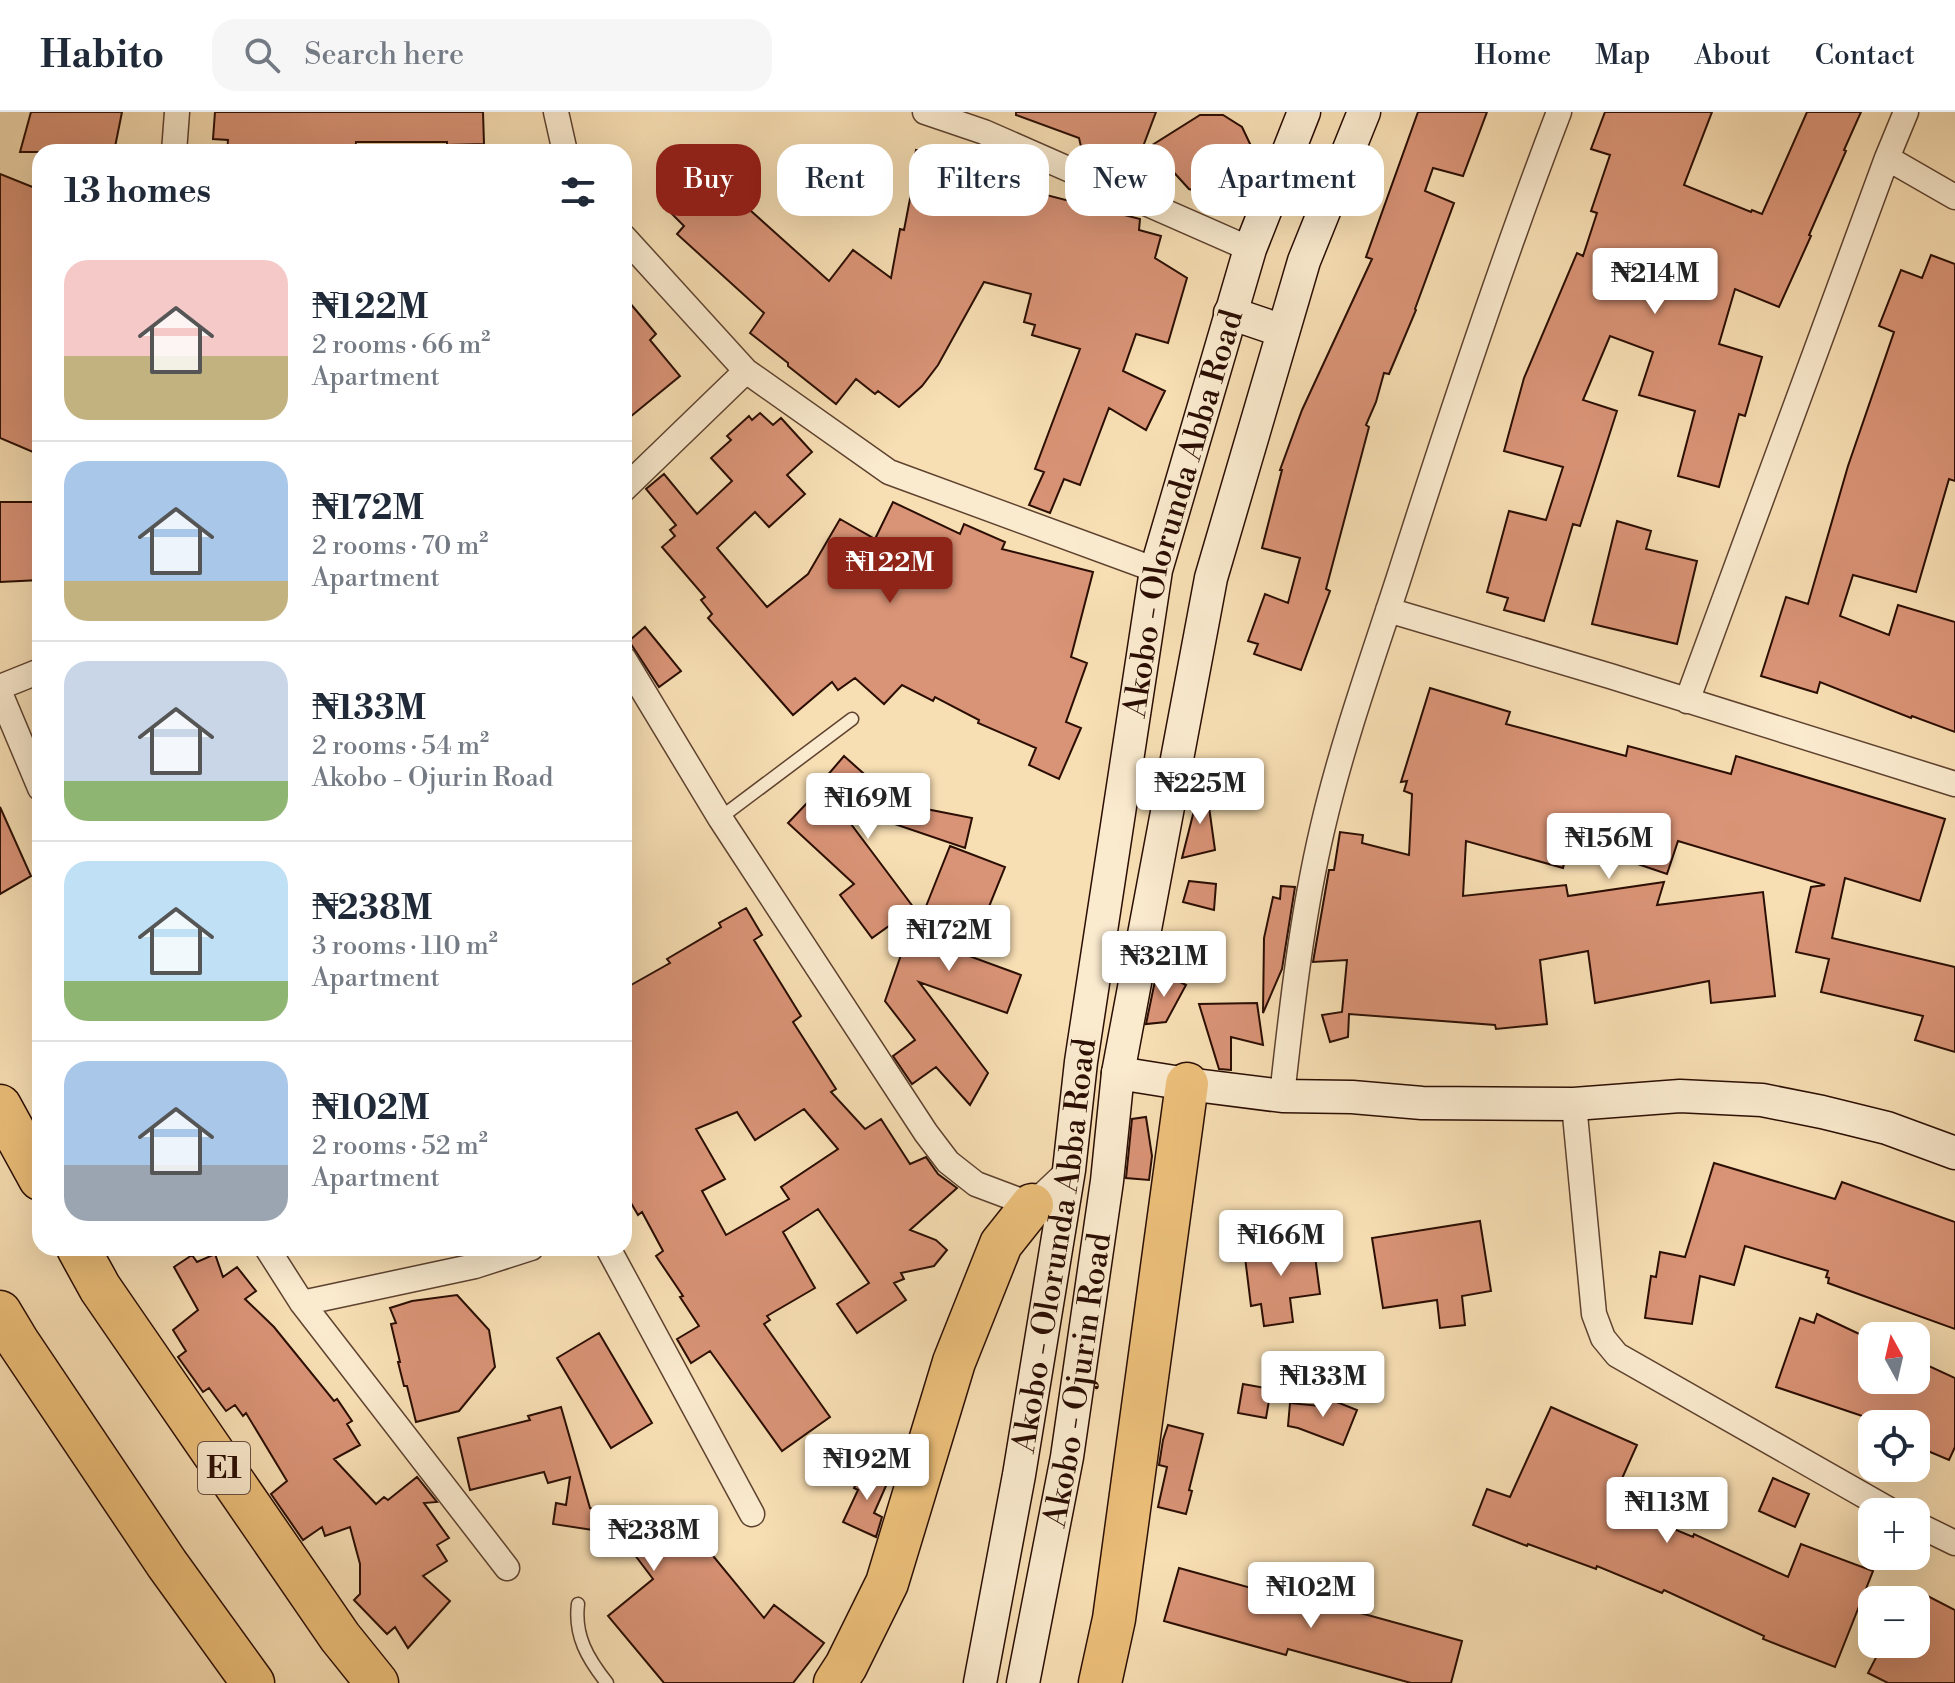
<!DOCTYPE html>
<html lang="en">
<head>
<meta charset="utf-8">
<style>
	:root { --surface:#fff; --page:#f6f6f7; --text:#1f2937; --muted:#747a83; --line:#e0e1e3; --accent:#8f2418 }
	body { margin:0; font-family:"Libre Bodoni",serif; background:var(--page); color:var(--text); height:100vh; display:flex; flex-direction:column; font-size:30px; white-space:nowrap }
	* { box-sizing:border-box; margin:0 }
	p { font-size:26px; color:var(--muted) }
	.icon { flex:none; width:44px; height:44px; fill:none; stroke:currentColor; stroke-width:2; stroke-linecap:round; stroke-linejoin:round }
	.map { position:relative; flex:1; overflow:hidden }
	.details { position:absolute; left:32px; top:32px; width:600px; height:1112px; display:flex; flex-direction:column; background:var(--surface); border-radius:24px; box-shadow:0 8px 32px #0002 }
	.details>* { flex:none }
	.top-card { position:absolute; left:656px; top:32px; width:760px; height:72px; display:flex; gap:16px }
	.needle { width:52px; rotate:352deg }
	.controls { position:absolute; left:1858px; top:1210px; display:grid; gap:16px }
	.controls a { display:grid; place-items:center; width:72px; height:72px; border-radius:16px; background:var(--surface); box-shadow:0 8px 32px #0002; font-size:40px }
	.price { position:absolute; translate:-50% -68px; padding:0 18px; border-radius:8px; background:#fff; color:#222; font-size:26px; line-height:52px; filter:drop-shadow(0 2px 4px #0008) }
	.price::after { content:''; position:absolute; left:50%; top:48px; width:24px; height:18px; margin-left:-12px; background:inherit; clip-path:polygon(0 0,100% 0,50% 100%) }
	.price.active { background:var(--accent); color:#fff }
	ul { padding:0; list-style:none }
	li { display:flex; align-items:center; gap:24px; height:200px; padding:0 32px }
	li+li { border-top:2px solid var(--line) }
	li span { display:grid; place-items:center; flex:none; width:224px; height:160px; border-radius:24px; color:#555 }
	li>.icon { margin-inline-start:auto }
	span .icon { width:96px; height:96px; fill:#fffc; stroke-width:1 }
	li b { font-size:34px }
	h2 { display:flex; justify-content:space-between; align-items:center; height:96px; padding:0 32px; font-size:34px }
	.chip { padding:0 28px; border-radius:24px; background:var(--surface); box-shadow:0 8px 32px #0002; font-size:28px; line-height:72px }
	.chip.active { background:var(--accent); color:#fff }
	header { display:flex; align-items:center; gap:48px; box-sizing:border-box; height:112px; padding:0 40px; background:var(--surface); border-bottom:2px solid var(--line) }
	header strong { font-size:38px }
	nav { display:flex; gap:44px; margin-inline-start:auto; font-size:28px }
	.search { width:560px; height:72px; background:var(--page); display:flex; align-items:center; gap:20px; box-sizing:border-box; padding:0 28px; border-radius:24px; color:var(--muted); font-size:30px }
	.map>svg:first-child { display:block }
	.building { fill:#d99376; stroke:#2b0e03; stroke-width:2; fill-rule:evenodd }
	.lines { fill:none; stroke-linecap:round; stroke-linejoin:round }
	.lane-casing { stroke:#5e422f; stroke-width:15 }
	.street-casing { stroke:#5e422f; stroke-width:27 }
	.secondary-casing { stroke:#2b0e03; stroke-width:35 }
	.highway-casing { stroke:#2b0e03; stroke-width:45 }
	.lane { stroke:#faeace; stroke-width:12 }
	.street { stroke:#faeace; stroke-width:24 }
	.secondary { stroke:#faeace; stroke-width:32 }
	.highway { stroke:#ecbf7a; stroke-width:42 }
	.labels { text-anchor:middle; stroke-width:7; stroke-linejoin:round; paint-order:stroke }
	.shield { fill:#faeace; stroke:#695040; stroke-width:2 }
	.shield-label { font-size:30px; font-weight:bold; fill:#2b0e03 }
	.street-label { font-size:32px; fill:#2b0e03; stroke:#faeace }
</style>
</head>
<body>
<header>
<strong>Habito</strong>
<div class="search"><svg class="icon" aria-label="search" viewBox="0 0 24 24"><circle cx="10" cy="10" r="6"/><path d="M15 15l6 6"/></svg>Search here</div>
<nav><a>Home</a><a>Map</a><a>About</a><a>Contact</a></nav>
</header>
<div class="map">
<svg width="1955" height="1571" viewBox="0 0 1955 1571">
	<rect width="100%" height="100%" fill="#f7deb3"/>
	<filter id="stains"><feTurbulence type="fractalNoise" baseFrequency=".0025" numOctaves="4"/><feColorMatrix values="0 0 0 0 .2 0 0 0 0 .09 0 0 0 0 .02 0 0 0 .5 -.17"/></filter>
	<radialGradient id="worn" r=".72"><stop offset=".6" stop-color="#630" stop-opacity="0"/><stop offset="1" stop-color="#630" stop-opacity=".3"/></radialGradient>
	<path class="building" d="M31 0H122L114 40H20Z
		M215 0H483L484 32 447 33V30H356L355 40H227L228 28 213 27Z
		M1016 0H1156L1141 40 1200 3H1223L1242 15 1252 36 1249 59 1233 76 1211 83 1189 77 1159 44 1149 65 1083 43 1079 26 1016 3Z
		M1418 0H1487L1463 64 1433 56 1425 79 1454 91 1415 197 1416 198 1389 262 1384 261 1376 290 1366 313 1369 315 1326 477 1330 479 1301 558 1254 542 1258 532 1248 529 1265 482 1288 491 1300 446 1262 436 1282 358H1280L1302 298 1372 147 1366 145Z
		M1605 0H1712L1684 73 1751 100 1752 98 1762 102 1807 0H1861L1844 38 1846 39 1809 123 1811 124 1779 195 1735 177 1719 232 1762 245 1745 304 1739 302 1719 375 1678 364 1695 299 1639 283 1653 240 1610 224 1583 288 1617 299 1580 414 1573 412 1544 509 1504 498 1508 486 1487 480 1509 399 1546 408 1563 355 1504 339 1524 266 1577 141 1583 144 1597 101 1591 99 1610 43 1591 37Z
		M916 38 941 43 936 66 991 76 992 69 1140 107 1139 118 1161 124 1155 146 1187 166 1168 231 1136 222 1123 259 1165 279 1146 318 1109 296 1080 373 1064 367 1050 401 1029 393 1044 360 1035 357 1080 237 1032 223 1035 213 1024 210 1031 182 984 170 938 253 922 274 899 295 878 279 875 282 856 267 836 292 788 254V251L750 221 764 201 677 122 684 114 672 102 700 71 713 83 722 73 829 169 853 138 891 166 900 117 904 118 915 61 912 60Z
		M0 62 40 78V343L0 326Z
		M1931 143 1955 152V369L1949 367 1916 480 1853 463 1840 504 1889 523 1898 493 1955 510V620L1912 604 1911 606 1820 570 1817 581 1761 564 1786 485 1808 492 1848 354 1894 220 1879 214 1901 158 1922 166Z
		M624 184 656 222 650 228 680 264 624 310Z
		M760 301 773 313 781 306 812 340 787 363 805 382 769 415 755 400 717 436 767 495 808 462 840 407 875 427 893 390 960 422 964 412 1005 430 1002 437 1093 460 1071 545 1087 551 1066 610 1081 616 1059 667 1029 653 1036 636 978 611 979 608 935 585 933 589 902 573 884 592 855 566 838 578 832 570 793 603 708 506 712 502 701 488 705 485 662 435 675 424 670 418 676 413 646 377 664 362 697 402 732 369 711 346 731 328 727 324 749 304 752 308Z
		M0 390H40V468L0 470Z
		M1617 409 1651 419 1646 437 1697 449 1677 532 1592 512Z
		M645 515 681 559 659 575 629 529Z
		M1430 576 1510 600 1506 612 1626 644 1628 634 1731 662 1736 644 1945 707 1920 789 1845 766 1832 826 1955 855V940L1915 928 1923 904 1821 880 1829 847 1796 840 1811 775 1825 773 1678 729 1667 762 1570 729 1563 756 1466 729 1463 784 1566 773 1568 784 1664 770 1657 793 1763 780 1775 884 1711 891 1709 869 1595 891 1588 839 1540 848 1547 912 1496 917 1495 913 1349 902 1348 925 1330 930 1322 903 1342 900 1347 848 1313 850 1329 758H1334L1340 720 1363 723 1362 731 1409 743 1412 682 1404 679 1407 669 1401 670Z
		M844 644 890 685 921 696 972 706 965 736 836 692 914 796 872 826 840 783 854 772 788 711 829 668 826 665Z
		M1204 659 1215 738 1182 746Z
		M0 695 31 764 0 782Z
		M950 734 1005 755 969 844 1021 863 1007 901 919 870 988 961 970 993 936 955 912 972 893 944 915 928 885 889 916 800 921 807Z
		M1189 769 1216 772 1214 798 1183 790Z
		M1281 774 1295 775 1282 857 1263 901 1264 826 1273 785 1280 787Z
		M746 796 762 823 754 828 801 904 793 910 836 977 831 980 865 1017 881 1007 910 1052 926 1045 938 1062 957 1076 910 1118 936 1128 947 1138 934 1154 901 1161 904 1167 894 1171 906 1188 857 1221 837 1192 869 1171 818 1097 783 1120 815 1176 767 1204 770 1208 764 1212 830 1305 782 1339 710 1239 691 1251 677 1227 699 1214 680 1185 683 1184 656 1144 663 1139 642 1100 638 1103 624 1079V877L670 851 667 847 721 815 719 811ZM804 997 838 1037 781 1075 789 1087 726 1123 702 1079 725 1067 696 1017 737 1000 755 1028Z
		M1164 862 1186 873 1166 910 1146 912 1156 864Z
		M1257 891 1263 933 1231 925V958L1219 957 1199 892Z
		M1146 1005 1152 1044 1149 1068 1126 1066 1132 1007Z
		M1714 1051 1835 1087 1842 1070 1955 1110V1217L1828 1171 1829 1166 1826 1165 1828 1159 1745 1134 1734 1173 1700 1164 1692 1212 1645 1206 1651 1164 1656 1165 1660 1140 1685 1145Z
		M1480 1109 1491 1179 1462 1184 1465 1213 1440 1216 1437 1188 1383 1196 1372 1126Z
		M1313 1129 1320 1182 1290 1186 1293 1210 1264 1214 1261 1192 1251 1194 1244 1137Z
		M215 1142 223 1165 237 1155 256 1179 245 1187 274 1215 334 1289 337 1287 352 1309 347 1312 360 1333 334 1347 376 1392 384 1385 388 1388 417 1365 437 1390 424 1391 449 1426 437 1433 447 1449 423 1464 450 1489 408 1536 395 1515 387 1522 354 1488 360 1482V1452L350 1415 325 1424 322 1415 303 1428 271 1382 287 1369 246 1301 243 1304 235 1293 226 1299 209 1276 203 1280 178 1245 186 1239 173 1218 198 1198 174 1155 192 1143 197 1150Z
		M457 1183 489 1218 495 1255 459 1299 416 1310 407 1274H404L398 1250H400L391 1212 396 1211 390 1196 412 1189Z
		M1817 1202 1872 1228V1268H1916V1248L1955 1266V1335L1949 1348 1916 1334V1312H1886L1776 1275 1800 1206 1814 1211Z
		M599 1221 652 1311 611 1336 557 1246Z
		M1243 1272 1271 1277 1266 1306 1238 1301Z
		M1324 1285 1357 1298 1343 1333 1298 1316 1288 1314 1290 1291 1320 1294Z
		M561 1295 590 1396 642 1404 644 1406 653 1400 684 1442 700 1428 764 1506 774 1493 824 1531 793 1571H664L608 1504 653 1467 619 1422 553 1412 556 1391 566 1393 570 1365 548 1371 544 1360 470 1378 458 1326 530 1308 528 1304Z
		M1551 1295 1637 1333 1611 1391 1693 1425 1694 1422 1788 1465 1801 1432 1873 1459 1835 1555 1763 1527 1764 1524 1664 1478 1662 1481 1597 1454 1596 1457 1528 1432 1527 1434 1473 1413 1487 1377 1510 1385Z
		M1168 1313 1203 1322 1189 1378 1192 1379 1186 1402 1158 1395 1167 1355 1159 1353 1163 1328Z
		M864 1355 889 1367 874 1401 882 1405 876 1425 843 1410 858 1378 854 1376Z
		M1773 1366 1809 1382 1795 1415 1759 1399Z
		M1179 1456 1334 1499 1335 1494 1462 1529 1451 1571H1411L1288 1537 1286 1543 1164 1509Z
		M1916 1478 1955 1498V1571H1888L1868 1561 1883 1532H1916Z"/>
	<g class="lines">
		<g class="lane-casing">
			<path id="lane" d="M720 706 852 607
				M578 1492C574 1524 588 1547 607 1571"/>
		</g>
		<g class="street-casing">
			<path id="street" d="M556 0 565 40
				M925 0 984 20 1250 137
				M174 40 177 0
				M1887 46 1955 85
				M624 125 746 259 889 360 1156 458
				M624 377 746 259
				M1388 498 1610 564 1955 672
				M624 547 720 706 926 1021 948 1050 976 1072 1032 1093 1069 1058
				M0 575 40 559
				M0 581 40 676
				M1687 589 1887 46 1906 0
				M1282 984C1292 893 1302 803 1323 714 1343 628 1374 543 1401 459 1450 305 1501 151 1559 0
				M1574 992 1594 1202 1603 1226 1617 1243 1893 1400
				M267 1136 302 1191 507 1456
				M608 1136 752 1402
				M302 1191 475 1154 531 1136
				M1916 1412 1955 1431"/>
		</g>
		<g class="secondary-casing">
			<g id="secondary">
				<path d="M1230 201 1283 219"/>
				<path d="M1118 961 1187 972 1282 984 1352 985 1422 991 1574 992 1680 984 1762 988 1822 1000 1887 1016 1955 1041"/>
				<path id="s1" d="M980 1571 1019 1363 1069 1058 1081 950 1156 458 1250 137 1304 0"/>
				<path id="s2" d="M1023 1571 1067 1345 1107 1069 1118 961 1211 466 1304 149 1364 0"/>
			</g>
		</g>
		<g class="highway-casing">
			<path id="highway" d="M0 994 40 1067
				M78 1136 100 1176 340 1525 377 1571
				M0 1200 18 1230 167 1452 253 1571
				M835 1571 846 1554 887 1471 954 1250 1001 1132 1032 1093
				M1100 1571 1114 1507 1187 972"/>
		</g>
		<use href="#lane" class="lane"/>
		<use href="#street" class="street"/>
		<use href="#secondary" class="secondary"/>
		<use href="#highway" class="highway"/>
	</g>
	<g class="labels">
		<rect class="shield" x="198" y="1330" width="52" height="52" rx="6"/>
		<g class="shield-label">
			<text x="224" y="1366">E1</text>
		</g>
		<g class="street-label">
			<text dy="11" stroke="none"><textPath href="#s1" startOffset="1188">Akobo - Olorunda Abba Road</textPath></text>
			<text dy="11" stroke="none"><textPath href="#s1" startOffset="444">Akobo - Olorunda Abba Road</textPath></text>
			<text dy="11" stroke="none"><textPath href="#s2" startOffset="308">Akobo - Ojurin Road</textPath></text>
		</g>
	</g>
	<rect width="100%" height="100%" filter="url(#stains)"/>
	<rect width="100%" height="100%" fill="url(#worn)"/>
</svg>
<div class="controls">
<a><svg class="needle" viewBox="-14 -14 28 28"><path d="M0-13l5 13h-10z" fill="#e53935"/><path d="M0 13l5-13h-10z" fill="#747a83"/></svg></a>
<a><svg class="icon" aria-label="locate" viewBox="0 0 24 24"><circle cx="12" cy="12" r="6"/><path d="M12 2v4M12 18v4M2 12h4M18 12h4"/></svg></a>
<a>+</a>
<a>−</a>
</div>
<b class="price" style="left:1655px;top:204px">₦214M</b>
<b class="price active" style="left:890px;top:493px">₦122M</b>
<b class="price" style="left:1200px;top:714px">₦225M</b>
<b class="price" style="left:868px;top:729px">₦169M</b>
<b class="price" style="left:1609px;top:769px">₦156M</b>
<b class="price" style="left:949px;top:861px">₦172M</b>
<b class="price" style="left:1164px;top:887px">₦321M</b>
<b class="price" style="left:1281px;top:1166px">₦166M</b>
<b class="price" style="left:1323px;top:1307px">₦133M</b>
<b class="price" style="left:867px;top:1390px">₦192M</b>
<b class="price" style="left:1667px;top:1433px">₦113M</b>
<b class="price" style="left:654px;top:1461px">₦238M</b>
<b class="price" style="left:1311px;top:1518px">₦102M</b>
<div class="top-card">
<a class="chip active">Buy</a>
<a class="chip">Rent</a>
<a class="chip">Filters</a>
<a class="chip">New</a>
<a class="chip">Apartment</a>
</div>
<section class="details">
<h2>13 homes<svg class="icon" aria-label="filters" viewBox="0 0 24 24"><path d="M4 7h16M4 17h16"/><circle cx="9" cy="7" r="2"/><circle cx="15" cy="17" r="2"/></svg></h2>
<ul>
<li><span style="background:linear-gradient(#f6c9c9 60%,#c2b280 0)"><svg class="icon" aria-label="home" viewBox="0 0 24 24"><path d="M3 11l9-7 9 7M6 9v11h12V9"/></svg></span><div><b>₦122M</b><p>2 rooms · 66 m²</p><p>Apartment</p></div></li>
<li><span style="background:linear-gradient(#a9c7e8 75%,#c2b280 0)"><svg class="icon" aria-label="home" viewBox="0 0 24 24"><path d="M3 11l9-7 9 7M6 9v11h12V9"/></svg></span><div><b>₦172M</b><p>2 rooms · 70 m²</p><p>Apartment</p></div></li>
<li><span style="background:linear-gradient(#c9d6e8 75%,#8fb573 0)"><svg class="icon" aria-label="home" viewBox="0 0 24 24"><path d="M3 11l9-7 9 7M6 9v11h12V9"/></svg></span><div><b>₦133M</b><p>2 rooms · 54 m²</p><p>Akobo - Ojurin Road</p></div></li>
<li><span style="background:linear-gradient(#bfe0f5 75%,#8fb573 0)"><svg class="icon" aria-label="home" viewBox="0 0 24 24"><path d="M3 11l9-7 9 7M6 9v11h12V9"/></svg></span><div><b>₦238M</b><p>3 rooms · 110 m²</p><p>Apartment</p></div></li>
<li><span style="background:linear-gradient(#a9c7e8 65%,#9aa5b1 0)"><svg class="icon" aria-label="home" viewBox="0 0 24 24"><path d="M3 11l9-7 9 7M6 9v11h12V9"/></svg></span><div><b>₦102M</b><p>2 rooms · 52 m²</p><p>Apartment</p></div></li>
</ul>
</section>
</div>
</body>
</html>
